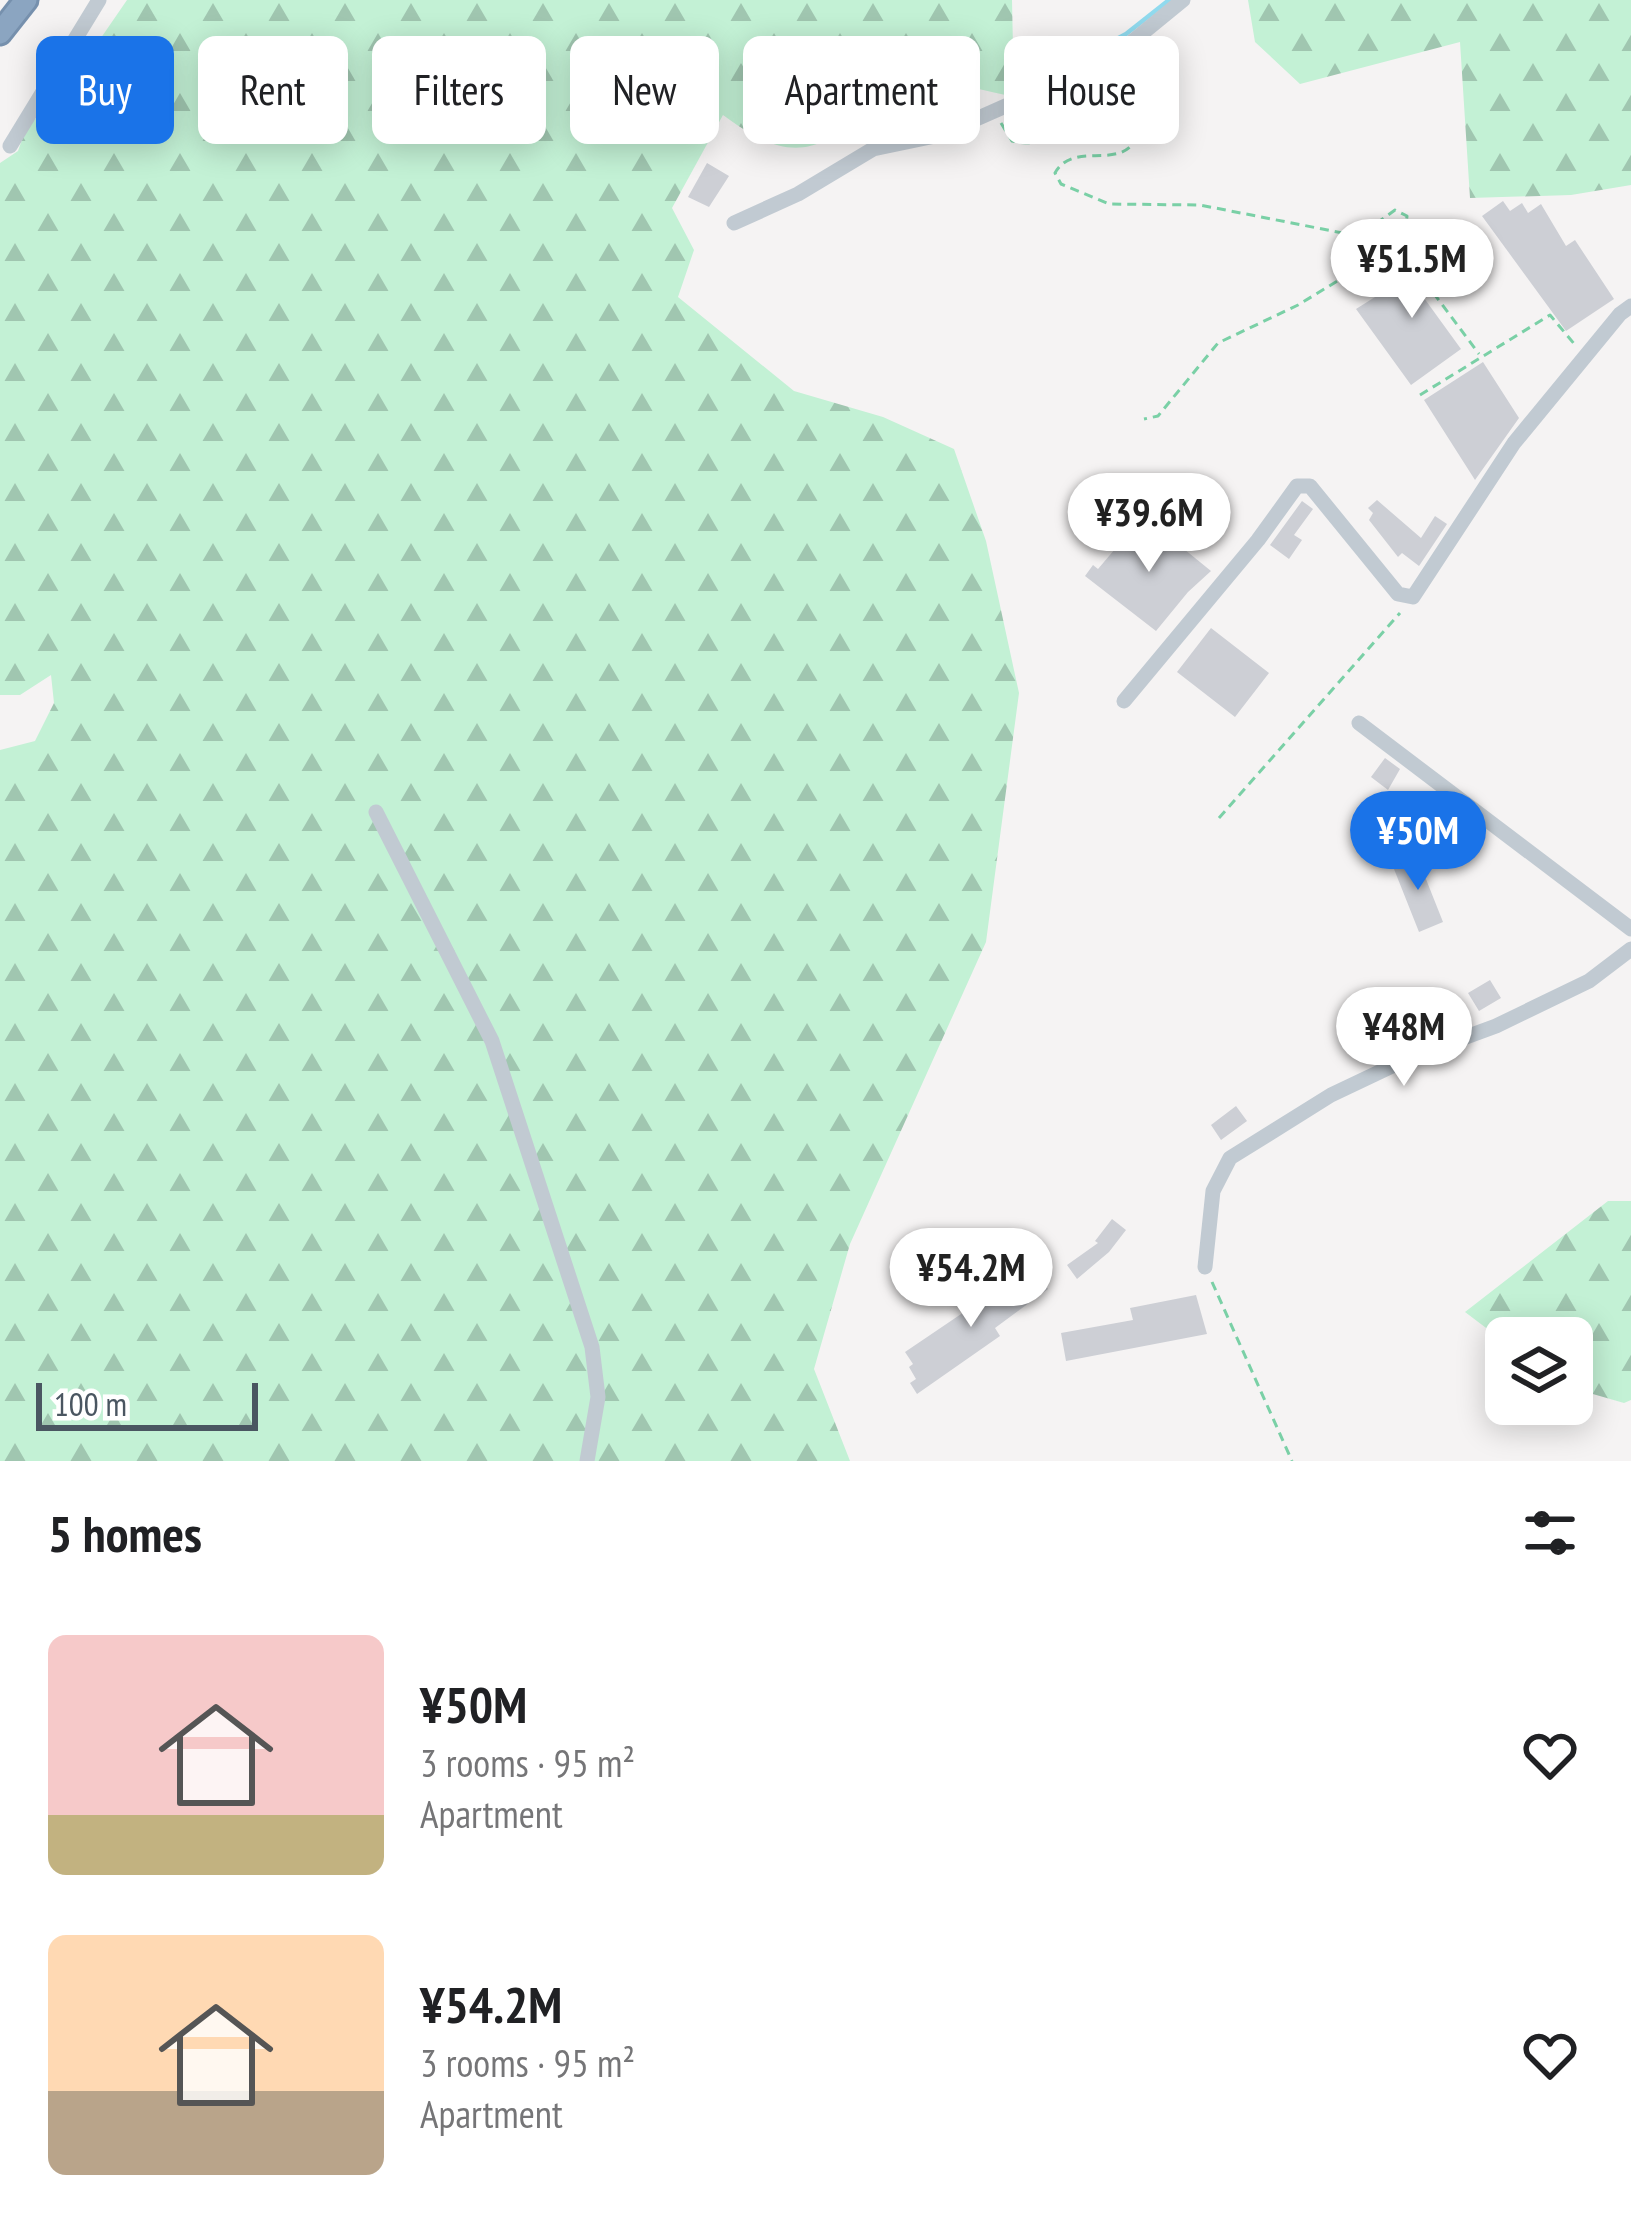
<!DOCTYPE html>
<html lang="en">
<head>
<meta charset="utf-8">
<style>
	:root { --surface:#fff; --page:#f2f2f2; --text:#202124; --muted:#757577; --accent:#1a73e8 }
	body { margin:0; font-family:"PT Sans Narrow",sans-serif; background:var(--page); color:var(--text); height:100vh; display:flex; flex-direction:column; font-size:45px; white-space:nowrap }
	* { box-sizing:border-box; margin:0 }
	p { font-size:39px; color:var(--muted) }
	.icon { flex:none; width:66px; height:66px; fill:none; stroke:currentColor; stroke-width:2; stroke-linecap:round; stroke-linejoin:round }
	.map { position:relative; height:1461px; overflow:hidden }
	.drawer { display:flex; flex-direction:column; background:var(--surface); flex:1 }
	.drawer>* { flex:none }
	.top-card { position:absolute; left:36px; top:36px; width:1560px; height:108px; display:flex; gap:24px }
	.fabs { position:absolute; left:1485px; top:1317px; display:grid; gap:24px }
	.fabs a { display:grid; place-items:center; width:108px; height:108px; border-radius:18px; background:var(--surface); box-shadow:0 6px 30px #0003; font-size:60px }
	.scale { position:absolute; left:36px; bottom:30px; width:222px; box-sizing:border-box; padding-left:12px; border:6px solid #4a5661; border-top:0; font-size:33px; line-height:42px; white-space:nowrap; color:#4a5661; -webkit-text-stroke:9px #fff; paint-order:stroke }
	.price { position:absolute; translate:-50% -102px; padding:0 27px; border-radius:42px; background:#fff; color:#222; font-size:39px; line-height:78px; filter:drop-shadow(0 3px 6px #0008) }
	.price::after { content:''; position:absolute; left:50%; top:72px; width:36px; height:27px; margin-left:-18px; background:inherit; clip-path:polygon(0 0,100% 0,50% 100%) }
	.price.active { background:var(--accent); color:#fff }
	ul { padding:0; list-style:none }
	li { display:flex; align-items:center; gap:36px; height:300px; padding:0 48px }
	li span { display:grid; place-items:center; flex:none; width:336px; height:240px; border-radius:18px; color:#555 }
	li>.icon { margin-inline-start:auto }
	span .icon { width:144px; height:144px; fill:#fffc; stroke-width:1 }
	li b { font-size:51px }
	h2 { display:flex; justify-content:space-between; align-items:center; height:144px; padding:0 48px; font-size:51px }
	.tag { padding:0 42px; border-radius:18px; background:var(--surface); box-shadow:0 6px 30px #0003; font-size:42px; line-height:108px }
	.tag.active { background:var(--accent); color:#fff }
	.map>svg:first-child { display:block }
	.forest { fill:url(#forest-firs) }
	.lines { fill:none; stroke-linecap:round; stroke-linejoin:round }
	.stream { stroke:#90daee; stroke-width:4.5 }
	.building { fill:#cdcfd5 }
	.highway-casing { stroke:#7690ad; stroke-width:27 }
	.path { stroke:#7ad0a6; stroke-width:3; stroke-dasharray:9 6; stroke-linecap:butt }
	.minor { stroke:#c1cad2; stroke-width:15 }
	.highway { stroke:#8ba5c1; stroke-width:21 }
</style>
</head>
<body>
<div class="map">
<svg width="1631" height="1461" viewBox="0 0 1631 1461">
	<defs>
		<pattern id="forest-firs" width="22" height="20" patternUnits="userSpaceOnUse" patternTransform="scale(3)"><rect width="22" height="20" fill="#c3f1d5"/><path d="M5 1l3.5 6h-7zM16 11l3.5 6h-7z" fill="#a0c6b0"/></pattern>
	</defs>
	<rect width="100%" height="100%" fill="#f5f3f3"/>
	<path class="forest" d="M127 0H1012L1014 97C977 89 920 72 884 91 863 104 848 128 826 140 788 160 753 137 723 115L672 208 694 250 678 297 794 391 883 417 954 449 986 541 1019 693 986 942 850 1244 814 1369 850 1461H0V750L35 741 54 703 51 675 20 695H0V163L18 151 25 131 83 64Z
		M1248 0H1631V185L1571 195 1470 198 1460 42 1300 84 1255 42Z
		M1608 1201H1631V1400L1624 1403 1572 1388V1338H1506V1343L1465 1312Z"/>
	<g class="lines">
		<path class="stream" d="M1025 88 1126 34 1169 0"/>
	</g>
	<path class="building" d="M707 163 729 176 709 207 688 197Z
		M1503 201 1510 211 1522 203 1528 213 1541 204 1566 246 1575 240 1614 299 1566 331 1482 216Z
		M1436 241 1451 260 1416 287 1461 349 1411 385 1356 309 1418 270 1411 261Z
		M1483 362 1519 418 1475 480 1424 400Z
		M1377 500 1421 538 1435 516 1447 524 1419 566 1402 553 1398 557 1369 520 1373 513 1368 508Z
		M1302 501 1313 509 1294 535 1302 540 1289 559 1270 545Z
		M1152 523 1211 571 1188 592 1156 631 1085 576 1093 565 1098 569 1132 529 1142 537Z
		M1211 628 1269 673 1235 717 1177 672Z
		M1385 758 1400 769 1388 790 1371 777Z
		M1416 854 1443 922 1419 932 1392 864Z
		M1490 980 1501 998 1479 1011 1468 993Z
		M1236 1106 1247 1121 1221 1140 1211 1125Z
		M1112 1219 1126 1230 1109 1252 1077 1279 1067 1265 1098 1243 1095 1241Z
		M1032 1266 1048 1289 995 1328 1000 1336 917 1394 910 1383 916 1379 909 1367 913 1364 905 1352Z
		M1196 1295 1207 1334 1066 1361 1061 1333 1133 1320 1130 1308Z"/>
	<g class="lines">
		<g class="highway-casing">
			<path id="highway" d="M0 33 26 0"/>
		</g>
		<path class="path" d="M1001 123 1012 141C1050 150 1087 123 1125 135L1131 146C1111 166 1072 143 1055 173L1061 184 1109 204 1200 205 1353 235 1366 231 1395 210 1407 216 1406 225 1362 266 1298 305 1218 343 1158 416 1144 419
			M1443 270 1433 278 1429 287 1479 354
			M1420 395 1550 315 1576 346
			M1219 818 1400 613
			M1212 1282 1292 1461"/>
		<path class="minor" d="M10 146 99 0
			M734 223 798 194 873 149 940 135 1051 86 1128 45 1183 0
			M1124 701 1258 540 1297 486H1310L1398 594 1413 597 1514 443 1620 314 1631 306
			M1359 723 1631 929
			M376 812 492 1041 592 1347 598 1397 587 1461
			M1205 1267 1213 1191 1230 1158 1331 1095 1409 1058 1496 1026 1589 981 1631 949"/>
		<use href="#highway" class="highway"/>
	</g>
</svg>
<div class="fabs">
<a><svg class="icon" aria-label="layers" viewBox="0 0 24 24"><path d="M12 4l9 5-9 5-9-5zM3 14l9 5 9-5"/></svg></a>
</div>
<div class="scale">100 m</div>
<b class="price" style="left:1412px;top:321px">¥51.5M</b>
<b class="price" style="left:1149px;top:575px">¥39.6M</b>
<b class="price active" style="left:1418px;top:893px">¥50M</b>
<b class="price" style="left:1404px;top:1089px">¥48M</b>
<b class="price" style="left:971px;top:1330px">¥54.2M</b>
<div class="top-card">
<a class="tag active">Buy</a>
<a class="tag">Rent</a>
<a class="tag">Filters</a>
<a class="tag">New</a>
<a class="tag">Apartment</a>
<a class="tag">House</a>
</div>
</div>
<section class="drawer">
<h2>5 homes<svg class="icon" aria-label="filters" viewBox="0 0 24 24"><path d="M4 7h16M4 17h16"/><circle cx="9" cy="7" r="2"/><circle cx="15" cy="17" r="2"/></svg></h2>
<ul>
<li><span style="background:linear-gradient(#f6c9c9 75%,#c2b280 0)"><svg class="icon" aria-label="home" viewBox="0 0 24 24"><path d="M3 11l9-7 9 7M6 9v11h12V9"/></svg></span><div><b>¥50M</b><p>3 rooms · 95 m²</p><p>Apartment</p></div><svg class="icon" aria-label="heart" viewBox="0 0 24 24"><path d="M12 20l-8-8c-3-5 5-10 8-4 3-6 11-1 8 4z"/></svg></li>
<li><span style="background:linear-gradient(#ffd9b3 65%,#b9a48a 0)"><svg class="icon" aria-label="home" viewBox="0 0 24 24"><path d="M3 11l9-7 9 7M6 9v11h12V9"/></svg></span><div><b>¥54.2M</b><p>3 rooms · 95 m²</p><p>Apartment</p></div><svg class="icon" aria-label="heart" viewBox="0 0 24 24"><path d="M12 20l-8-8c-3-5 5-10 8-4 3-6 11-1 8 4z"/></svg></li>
</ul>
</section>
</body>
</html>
